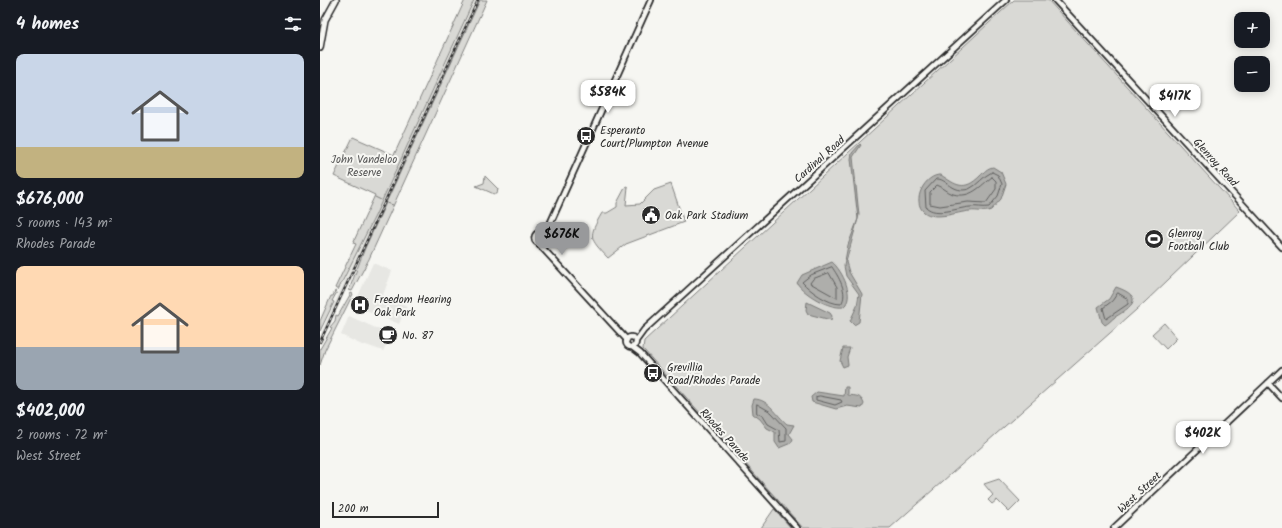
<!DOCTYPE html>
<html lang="en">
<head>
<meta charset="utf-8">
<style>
	:root { --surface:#171b24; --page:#242831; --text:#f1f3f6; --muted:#9ea1a6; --accent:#98999b }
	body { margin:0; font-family:Kalam,sans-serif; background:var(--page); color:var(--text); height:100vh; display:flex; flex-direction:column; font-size:15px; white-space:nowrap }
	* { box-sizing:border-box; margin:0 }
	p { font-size:13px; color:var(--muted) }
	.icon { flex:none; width:22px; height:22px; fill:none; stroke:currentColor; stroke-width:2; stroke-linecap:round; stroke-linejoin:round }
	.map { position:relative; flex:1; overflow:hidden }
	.sheet { display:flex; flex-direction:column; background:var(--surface); width:320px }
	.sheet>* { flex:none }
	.fabs { position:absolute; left:914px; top:12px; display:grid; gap:8px }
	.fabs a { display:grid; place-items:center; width:36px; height:36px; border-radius:8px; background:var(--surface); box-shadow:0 2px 10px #0003; font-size:20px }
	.scale { position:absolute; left:12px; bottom:10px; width:107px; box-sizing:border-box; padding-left:4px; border:2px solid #2b2b2b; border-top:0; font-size:11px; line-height:14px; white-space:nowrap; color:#2b2b2b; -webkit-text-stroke:3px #f6f6f2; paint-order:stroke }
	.price { position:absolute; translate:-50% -34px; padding:0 9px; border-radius:8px; background:#fff; color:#222; font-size:13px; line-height:26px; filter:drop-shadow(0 1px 2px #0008) }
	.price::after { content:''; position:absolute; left:50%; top:24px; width:12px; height:9px; margin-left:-6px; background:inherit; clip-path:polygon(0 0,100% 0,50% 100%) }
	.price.selected { background:var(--accent); color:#111 }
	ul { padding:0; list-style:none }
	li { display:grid; align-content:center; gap:8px; height:212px; padding:0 16px }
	li span { display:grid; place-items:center; height:124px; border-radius:8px; color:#555 }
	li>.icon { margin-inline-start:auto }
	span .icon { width:72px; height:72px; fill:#fffc; stroke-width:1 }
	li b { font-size:17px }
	h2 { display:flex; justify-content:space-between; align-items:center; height:48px; padding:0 16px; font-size:17px }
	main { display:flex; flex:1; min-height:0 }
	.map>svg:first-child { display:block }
	.built { fill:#e7e7e3 }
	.green { fill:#d9d9d5; stroke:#828280 }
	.water { fill:#aeaeab; stroke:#7a7a78 }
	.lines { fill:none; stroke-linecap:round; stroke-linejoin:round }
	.shore { stroke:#5f5f5e; stroke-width:1 }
	.stream { stroke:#7a7a78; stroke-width:1 }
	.secondary-casing { stroke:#2b2b2b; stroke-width:8 }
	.primary-casing { stroke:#2b2b2b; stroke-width:8 }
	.secondary { stroke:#f6f6f2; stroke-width:4.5 }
	.primary { stroke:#f6f6f2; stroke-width:5 }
	.rail-casing { stroke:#2b2b2b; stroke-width:2.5 }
	.rail { stroke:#f6f6f2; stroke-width:1; stroke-dasharray:3; stroke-linecap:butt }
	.labels { text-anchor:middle; stroke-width:4; stroke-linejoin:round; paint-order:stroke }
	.poi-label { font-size:11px; fill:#2b2b2b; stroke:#f6f6f2; text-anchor:start }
	.park-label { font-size:11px; fill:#565656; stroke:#f6f6f2 }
	.street-label { font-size:11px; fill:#2b2b2b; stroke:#f6f6f2 }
</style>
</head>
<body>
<main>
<section class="sheet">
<h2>4 homes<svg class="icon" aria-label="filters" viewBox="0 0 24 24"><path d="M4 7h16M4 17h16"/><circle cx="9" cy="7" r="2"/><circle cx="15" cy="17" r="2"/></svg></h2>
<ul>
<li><span style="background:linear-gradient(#c9d6e8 75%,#c2b280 0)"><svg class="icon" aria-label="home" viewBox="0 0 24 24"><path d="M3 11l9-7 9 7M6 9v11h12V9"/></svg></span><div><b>$676,000</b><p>5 rooms · 143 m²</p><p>Rhodes Parade</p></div></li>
<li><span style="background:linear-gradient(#ffd9b3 65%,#9aa5b1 0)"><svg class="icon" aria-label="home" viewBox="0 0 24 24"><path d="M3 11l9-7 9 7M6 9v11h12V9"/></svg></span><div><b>$402,000</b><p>2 rooms · 72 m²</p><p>West Street</p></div></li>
</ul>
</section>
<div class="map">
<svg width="962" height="528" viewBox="0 0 962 528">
	<rect width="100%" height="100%" fill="#f6f6f2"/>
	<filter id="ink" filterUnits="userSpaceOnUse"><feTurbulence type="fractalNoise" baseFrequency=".025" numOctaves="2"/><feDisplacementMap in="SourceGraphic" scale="8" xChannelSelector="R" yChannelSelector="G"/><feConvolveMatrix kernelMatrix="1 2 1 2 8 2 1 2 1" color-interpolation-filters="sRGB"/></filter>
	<g filter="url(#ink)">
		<path class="built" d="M154 0H160L0 344V336L29 269Z
			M53 263 72 271 63 295 87 306 79 324 34 305Z
			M29 316 71 335 63 351 46 345H42L21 335Z"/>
		<path class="green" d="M145 0H154L55 216 18 290 15 288 36 244 33 243 55 195 14 176 33 137 74 155Z
			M160 0H167L49 259 32 291 29 290 45 248Z
			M694 0H728L920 211 825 302 570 528H483L323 349 324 341Z
			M165 176 178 189 177 194H174L156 186 164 183Z
			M351 184 364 222 306 244 288 258C269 238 268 237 282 213H287L297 207V203L306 186 308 187 306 205 320 204 334 190Z
			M15 291 17 292 12 301 14 302 0 331V321L11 296H13Z
			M31 293 33 294 5 350 0 365V349L12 328 10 327 15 321 16 315 18 316Z
			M844 323 857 338 846 349 832 334Z
			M679 479 700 501 689 512 677 500 672 504 668 500 673 495 664 484Z
			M454 509 457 512 471 528H441Z"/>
		<path class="water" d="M540 144 541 145 533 157 539 215 526 262 529 272 542 294 539 322 534 325 530 321 537 306 539 294 526 276 524 266 528 245 538 219 531 159 532 153Z
			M673 167 681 172 686 184 681 199 671 210C664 213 657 210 650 211 637 212 615 221 604 212 591 201 605 174 621 175 636 185 644 192 660 176 664 172 667 168 673 167Z
			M512 262C522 270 536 298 523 307 509 309 484 294 477 283L482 275Z
			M796 287C825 297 812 307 795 317 791 320 789 323 785 325L782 322 778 307 789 299Z
			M487 302 510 313 512 316 511 320 488 314 486 310Z
			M523 348H530L527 357 528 365 523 367 520 361Z
			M525 387H528V395C536 396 541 395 544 404L542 408 527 406 516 409 492 402 491 397 497 392 524 396Z
			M434 399C449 399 457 416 467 424L474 425 469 434 473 439 471 443 459 448 455 442V432L447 428 440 419 433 414 432 405Z"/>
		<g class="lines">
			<path class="shore" d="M672 172 678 175 682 184 678 196 669 207C663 208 656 206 650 207 637 208 616 217 606 207L605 191 616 179C627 178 632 194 649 189 658 185 663 176 672 172Z
				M672 177 676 181V189L666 203 648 202 620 206 610 204V192L617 185C623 187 627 192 633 194 651 199 660 186 672 177Z
				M512 267C518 276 529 293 521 304 508 304 490 291 482 282L491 275Z
				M509 273 517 287V298L490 283 493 279Z
				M798 293 808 299V304L786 319 783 308 792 301Z
				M500 396 521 400 522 402 515 405 496 400V397Z
				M437 404 451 412 466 428V441L460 442 459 430 448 424 443 416 437 413Z"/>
			<path class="stream" d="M55 197 61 200
				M67 203 73 205"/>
			<g class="secondary-casing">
				<path id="secondary" d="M735 0 962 247
					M214.5 238a5.5 5.5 0 1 1 11 0a5.5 5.5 0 1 1-11 0Z
					M225 235 331 0
					M218 243 307 340
					M306 342a5 5 0 1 1 10 0a5 5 0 1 1-10 0Z
					M316 341 324 330 686 0
					M312 347 320 353 477 528
					M948 383 962 398
					M794 528 962 370"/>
			</g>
			<g class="primary-casing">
				<path id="primary" d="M0 48 5 20 16 0"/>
			</g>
			<use href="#secondary" class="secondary"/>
			<use href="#primary" class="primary"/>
			<g class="rail-casing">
				<path id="rail" d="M0 342 158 0"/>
			</g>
			<use href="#rail" class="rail"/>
		</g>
	</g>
	<defs>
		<g id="bus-disc" transform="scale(1)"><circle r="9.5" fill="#2b2b2b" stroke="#f6f6f2"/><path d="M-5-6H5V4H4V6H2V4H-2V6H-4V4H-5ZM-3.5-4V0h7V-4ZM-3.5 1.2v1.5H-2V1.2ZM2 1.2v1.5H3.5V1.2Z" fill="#fff"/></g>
		<g id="civic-disc" transform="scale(1)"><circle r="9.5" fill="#2b2b2b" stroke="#f6f6f2"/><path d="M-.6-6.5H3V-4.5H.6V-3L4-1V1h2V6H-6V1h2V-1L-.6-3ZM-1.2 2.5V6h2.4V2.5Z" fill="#fff"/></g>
		<g id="stadium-disc" transform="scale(1)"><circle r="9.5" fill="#2b2b2b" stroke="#f6f6f2"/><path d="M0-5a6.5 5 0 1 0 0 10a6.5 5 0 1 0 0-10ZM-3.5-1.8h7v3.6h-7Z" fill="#fff"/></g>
		<g id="hospital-disc" transform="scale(1)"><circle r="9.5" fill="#2b2b2b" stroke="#f6f6f2"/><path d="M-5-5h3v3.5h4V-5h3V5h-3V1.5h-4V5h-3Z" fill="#fff"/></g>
		<g id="cafe-disc" transform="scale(1)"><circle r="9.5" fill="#2b2b2b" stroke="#f6f6f2"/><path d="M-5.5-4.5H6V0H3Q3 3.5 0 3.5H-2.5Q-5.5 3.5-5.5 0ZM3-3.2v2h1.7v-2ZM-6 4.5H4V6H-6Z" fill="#fff"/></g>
	</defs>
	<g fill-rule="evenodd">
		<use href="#bus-disc" x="266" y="136"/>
		<use href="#civic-disc" x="331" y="215"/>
		<use href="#stadium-disc" x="834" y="239"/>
		<use href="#hospital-disc" x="40" y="305"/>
		<use href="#cafe-disc" x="68" y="335"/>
		<use href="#bus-disc" x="333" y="373"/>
	</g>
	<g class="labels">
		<g class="poi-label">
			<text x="280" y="134">Esperanto<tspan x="280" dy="13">Court/Plumpton Avenue</tspan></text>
			<text x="345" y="219">Oak Park Stadium</text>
			<text x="848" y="237">Glenroy<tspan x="848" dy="13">Football Club</tspan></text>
			<text x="54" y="303">Freedom Hearing<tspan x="54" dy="13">Oak Park</tspan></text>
			<text x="82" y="339">No. 87</text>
			<text x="347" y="371">Grevillia<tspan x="347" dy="13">Road/Rhodes Parade</tspan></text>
		</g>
		<g class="park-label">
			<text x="44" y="163">John Vandeloo<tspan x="44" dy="13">Reserve</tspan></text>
		</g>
		<g class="street-label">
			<text transform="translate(499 159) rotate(-42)" y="4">Cardinal Road</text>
			<text transform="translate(896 162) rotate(48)" y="4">Glenroy Road</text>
			<text transform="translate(405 435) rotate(48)" y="4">Rhodes Parade</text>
			<text transform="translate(819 492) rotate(-43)" y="4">West Street</text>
		</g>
	</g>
</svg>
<div class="fabs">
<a>+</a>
<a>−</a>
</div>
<div class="scale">200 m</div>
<b class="price" style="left:288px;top:114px">$584K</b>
<b class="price" style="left:855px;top:118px">$417K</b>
<b class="price selected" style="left:242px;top:256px">$676K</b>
<b class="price" style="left:883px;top:455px">$402K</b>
</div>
</main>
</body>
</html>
